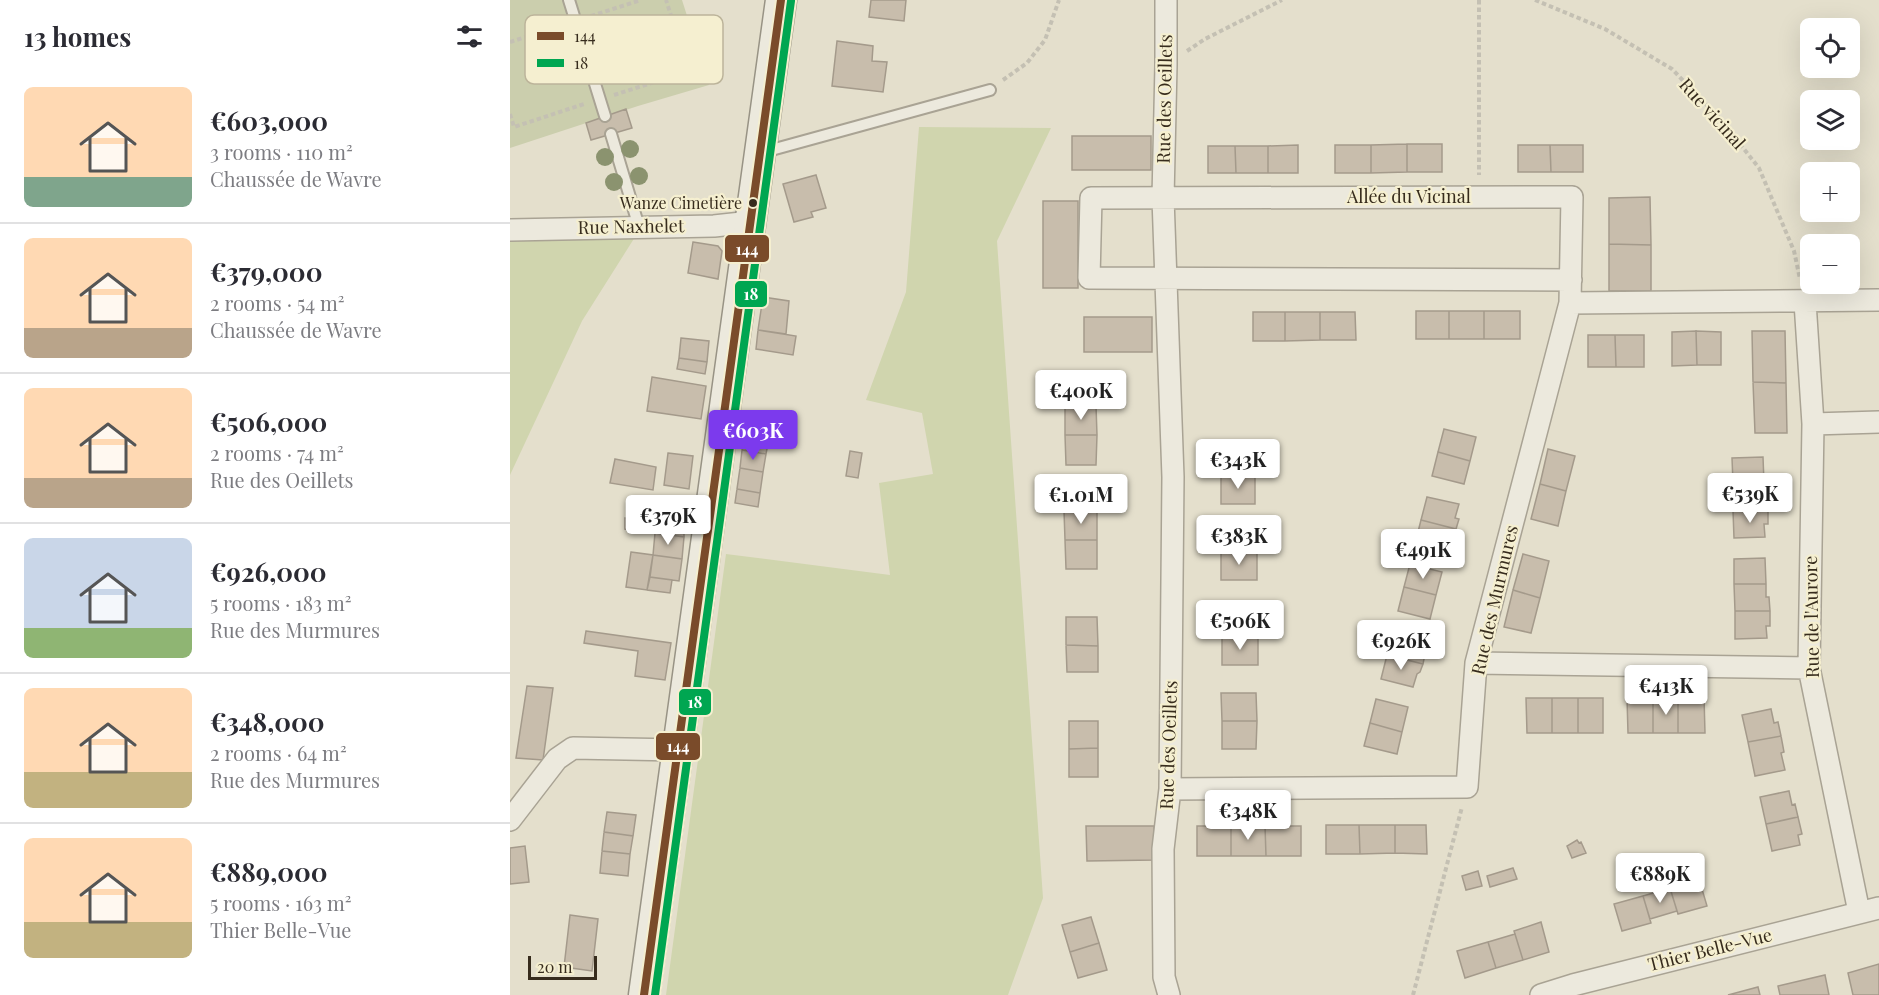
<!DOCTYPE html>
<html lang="en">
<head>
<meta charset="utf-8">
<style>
	:root { --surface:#fff; --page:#f2f2f3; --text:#2b2b33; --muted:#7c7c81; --line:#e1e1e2; --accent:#7c3aed }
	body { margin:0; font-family:"Playfair Display",serif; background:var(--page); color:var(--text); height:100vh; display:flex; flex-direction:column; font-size:22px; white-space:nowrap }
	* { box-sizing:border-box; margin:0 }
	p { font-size:20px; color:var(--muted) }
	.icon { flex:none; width:33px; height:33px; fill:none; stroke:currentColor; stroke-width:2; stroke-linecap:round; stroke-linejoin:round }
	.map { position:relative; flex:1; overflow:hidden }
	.panel { display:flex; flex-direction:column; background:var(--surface); width:510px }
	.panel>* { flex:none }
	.controls { position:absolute; left:1290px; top:18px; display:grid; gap:12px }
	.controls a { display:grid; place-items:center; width:60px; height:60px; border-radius:9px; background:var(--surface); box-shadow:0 6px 24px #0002; font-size:30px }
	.scale { position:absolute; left:18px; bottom:15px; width:69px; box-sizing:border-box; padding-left:6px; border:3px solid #372c1d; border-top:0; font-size:16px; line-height:21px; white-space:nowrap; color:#372c1d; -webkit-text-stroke:4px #f5efd0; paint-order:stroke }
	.price { position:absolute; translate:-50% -51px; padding:0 14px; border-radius:6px; background:#fff; color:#222; font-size:20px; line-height:39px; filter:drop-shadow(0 2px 3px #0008) }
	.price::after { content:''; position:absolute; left:50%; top:36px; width:18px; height:14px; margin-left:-9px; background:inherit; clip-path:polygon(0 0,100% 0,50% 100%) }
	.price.active { background:var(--accent); color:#fff }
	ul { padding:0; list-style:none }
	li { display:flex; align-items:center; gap:18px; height:150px; padding:0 24px }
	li+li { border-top:2px solid var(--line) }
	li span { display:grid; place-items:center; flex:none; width:168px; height:120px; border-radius:9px; color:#555 }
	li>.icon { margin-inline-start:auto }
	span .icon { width:72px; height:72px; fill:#fffc; stroke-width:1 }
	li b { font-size:26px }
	h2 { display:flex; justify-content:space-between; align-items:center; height:72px; padding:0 24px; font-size:26px }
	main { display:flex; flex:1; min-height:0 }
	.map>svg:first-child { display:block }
	.green { fill:#d0d5ae }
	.cemetery { fill:#cbcead }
	.building { fill:#c8bdac; stroke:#a49a8b; stroke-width:1.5 }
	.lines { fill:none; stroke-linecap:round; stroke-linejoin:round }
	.lane-casing { stroke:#a9a394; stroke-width:14 }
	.street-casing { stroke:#a9a394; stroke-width:24 }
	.secondary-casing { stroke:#989385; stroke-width:33 }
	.path { stroke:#c4c0b3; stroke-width:4; stroke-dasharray:4.5 3; stroke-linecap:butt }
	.lane { stroke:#ece9dd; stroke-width:10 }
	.street { stroke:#ece9dd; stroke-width:21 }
	.secondary { stroke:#ece9dd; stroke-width:30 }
	.bus-1-casing { stroke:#f5efd0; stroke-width:12 }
	.bus-2-casing { stroke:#f5efd0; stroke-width:12 }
	.bus-1 { stroke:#7a4b2a; stroke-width:8 }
	.bus-2 { stroke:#00a651; stroke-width:8 }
	.tree { fill:#8b936f }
	.bus-dot { fill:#372c1d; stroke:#f5efd0; stroke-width:2 }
	.labels { text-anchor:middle; stroke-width:4.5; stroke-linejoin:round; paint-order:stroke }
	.bus-label { font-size:16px; fill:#372c1d; stroke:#f5efd0; text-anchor:end }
	.street-label { font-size:18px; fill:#372c1d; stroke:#f5efd0 }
	.key { fill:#f5efd0; stroke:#bcb49a; stroke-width:1.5 }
	.key-label { font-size:16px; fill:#372c1d }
	.line-badge { stroke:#f5efd0; stroke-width:2 }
	.badge-label { font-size:16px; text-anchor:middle; font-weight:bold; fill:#fff }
</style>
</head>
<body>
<main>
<section class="panel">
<h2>13 homes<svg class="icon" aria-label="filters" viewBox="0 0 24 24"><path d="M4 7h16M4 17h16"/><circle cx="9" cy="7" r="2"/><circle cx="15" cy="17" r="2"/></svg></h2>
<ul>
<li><span style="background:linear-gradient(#ffd9b3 75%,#7fa58c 0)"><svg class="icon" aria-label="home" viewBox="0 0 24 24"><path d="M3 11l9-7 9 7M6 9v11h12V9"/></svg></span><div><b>€603,000</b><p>3 rooms · 110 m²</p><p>Chaussée de Wavre</p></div></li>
<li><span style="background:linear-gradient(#ffd9b3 75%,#b9a48a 0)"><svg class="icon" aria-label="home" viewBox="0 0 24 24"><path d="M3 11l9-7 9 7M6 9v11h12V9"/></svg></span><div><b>€379,000</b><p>2 rooms · 54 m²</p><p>Chaussée de Wavre</p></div></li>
<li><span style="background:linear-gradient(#ffd9b3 75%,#b9a48a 0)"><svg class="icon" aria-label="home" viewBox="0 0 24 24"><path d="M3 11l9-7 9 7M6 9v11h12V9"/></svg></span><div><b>€506,000</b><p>2 rooms · 74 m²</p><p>Rue des Oeillets</p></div></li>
<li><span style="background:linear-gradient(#c9d6e8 75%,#8fb573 0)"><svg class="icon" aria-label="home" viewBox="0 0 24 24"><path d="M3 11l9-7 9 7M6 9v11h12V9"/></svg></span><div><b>€926,000</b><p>5 rooms · 183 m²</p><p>Rue des Murmures</p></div></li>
<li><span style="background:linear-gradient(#ffd9b3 70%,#c2b280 0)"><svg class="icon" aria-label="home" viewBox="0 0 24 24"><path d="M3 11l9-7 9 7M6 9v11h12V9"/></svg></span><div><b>€348,000</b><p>2 rooms · 64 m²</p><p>Rue des Murmures</p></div></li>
<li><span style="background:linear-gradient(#ffd9b3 70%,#c2b280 0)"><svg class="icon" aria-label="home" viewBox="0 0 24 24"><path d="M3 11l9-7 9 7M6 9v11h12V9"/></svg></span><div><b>€889,000</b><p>5 rooms · 163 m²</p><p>Thier Belle-Vue</p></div></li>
</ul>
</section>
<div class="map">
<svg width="1369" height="995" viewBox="0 0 1369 995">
	<rect width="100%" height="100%" fill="#e4dfcc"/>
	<path class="green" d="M409 127 541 128 487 241 533 898 498 995H156L216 554 380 575 369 483 423 474 412 413 356 400 396 292Z
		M125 237 72 321 0 475V241Z"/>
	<path class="cemetery" d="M0 0H172L199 85 128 106 0 148Z"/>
	<path class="building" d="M361 0H396L394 21 359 17Z
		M327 41 363 46 362 61 377 62 373 92 322 86Z
		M116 109 122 128 81 140 76 123Z
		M562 136H641V170H562Z
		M897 144V172L861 173V145Z
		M897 144H932V172H897Z
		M788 145V173H758V146Z
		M825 145H861V173H825Z
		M1008 145H1040L1041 172H1008Z
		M1040 145H1073V172H1041Z
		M698 146H725L726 173H698Z
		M725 146H758V173H726Z
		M306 175 316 208 301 212 303 217 284 222 273 184Z
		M1140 197 1141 245 1099 244V198Z
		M533 201H568V288H533Z
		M183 242 208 246 212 251 208 279 178 273Z
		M1099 244 1141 245V291H1099Z
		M253 297 279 301 276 334 248 330Z
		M906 311H939V339H906Z
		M939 311H974V339H939Z
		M974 311H1010V339H974Z
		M743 312H775V341H743Z
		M775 312H810V340L775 341Z
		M810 312H845L846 340H810Z
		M574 317H642V352H574Z
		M248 330 286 336 283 355 246 349Z
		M1186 331 1187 365 1162 366V332Z
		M1186 331 1211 332V365H1187Z
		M1242 331H1275L1276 383 1243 382Z
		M1078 335H1105L1106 367H1078Z
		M1105 335H1134V367H1106Z
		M171 338 199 341 197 362 169 358Z
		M169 358 197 362 195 374 167 369Z
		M142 377 196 386 191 419 137 411Z
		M1243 382 1276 383 1277 433H1245Z
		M555 406H586L587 435H555Z
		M934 429 966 437 960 461 928 452Z
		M555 435H587L586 465H556Z
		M234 441 258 444 256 454 232 450Z
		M711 448H745V475L711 476Z
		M1038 449 1065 456 1056 491 1030 484Z
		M232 450 256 454 253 472 230 468Z
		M340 451 352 453 348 478 336 476Z
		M928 452 960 461 954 484 922 476Z
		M158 453 183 456 179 489 154 485Z
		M1253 457 1254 483H1223L1222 458Z
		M105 459 146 467 143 490 100 483Z
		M230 468 253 472 250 493 227 489Z
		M745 475V504H711V476Z
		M1223 483H1254V497H1257L1258 511H1223Z
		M1030 484 1056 491 1048 526 1021 519Z
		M227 489 250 493 248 507 225 503Z
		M917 497 949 504 945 518 949 519 946 529 911 520Z
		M554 511H587V540H555Z
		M1223 511H1258V524H1254L1255 537 1224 538Z
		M115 518 174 525V537L115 529Z
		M911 520 946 529 944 539 940 538 937 551 905 544Z
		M711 525H747V552H711Z
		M145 533 174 537 172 559 143 555Z
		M555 540H587V569H556Z
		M121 552 143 555 137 590 116 587Z
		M711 552H747V580H711Z
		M1013 554 1039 561 1030 598 1003 590Z
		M143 555 172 559 169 581 140 577Z
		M1255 558 1256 584H1224V559Z
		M900 564 932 572 926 595 894 587Z
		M140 577 162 580 160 593 137 590Z
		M1224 584H1256V597H1259L1260 611H1225Z
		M894 587 926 595 920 619 888 611Z
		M1003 590 1030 598 1021 633 994 627Z
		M747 609 748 637H712L711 610Z
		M1225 611H1260V626H1256L1257 638 1225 639Z
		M556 617H587L588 646 556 645Z
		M76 631 161 643 155 680 125 676 128 651 74 643Z
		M883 631 915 640 912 653 915 654 913 664 877 655Z
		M712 637H748V665H712Z
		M556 645 588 646V672H557Z
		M877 655 913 664 910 672 907 674 903 687 871 679Z
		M17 686 43 688 33 760 6 758Z
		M711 693H746L747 721H712Z
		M1194 697 1195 733H1168V698Z
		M1016 698H1042V733H1017Z
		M1042 698H1068V733H1042Z
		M1068 698H1093V733H1068Z
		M1117 698H1143V733H1118Z
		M1143 698H1168V733H1143Z
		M866 699 898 707 892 732 860 723Z
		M1261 709 1264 723 1268 722 1271 736 1238 742 1232 715Z
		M559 721H588V748L559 749Z
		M712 721H747L746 749H712Z
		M860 723 892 732 887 754 854 746Z
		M1271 736 1274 752 1271 753 1275 770 1245 776 1238 742Z
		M588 748V777H559V749Z
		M1279 791 1282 805 1285 804 1288 817 1256 824 1250 797Z
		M97 812 126 815 123 836 94 832Z
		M1288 817 1292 834 1288 835 1290 845 1262 851 1256 824Z
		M816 825H849L850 854H816Z
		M849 825H885V853L850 854Z
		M885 825H916L917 854 885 853Z
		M576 826H644L645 860 577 861Z
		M687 826H721V856H687Z
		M721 826H755L756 856H721Z
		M755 826H791V856H756Z
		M94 832 123 836 120 854 92 851Z
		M1067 840 1069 843 1071 842 1076 853 1062 858 1057 846Z
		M15 846 19 882 0 884V848Z
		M92 851 120 854 118 876 90 873Z
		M1003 868 1007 879 980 887 977 876Z
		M968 871 972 886 956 890 952 876Z
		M1189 879 1197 906 1168 914 1160 888Z
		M1160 888 1167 911 1140 919 1133 896Z
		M1133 896 1141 923 1112 931 1104 904Z
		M60 915 88 919 82 971 54 967Z
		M581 917 589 943 560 952 552 925Z
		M1031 922 1039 952 1013 960 1004 931Z
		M1005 934 1013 960 986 968 978 942Z
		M978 942 986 968 955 978 947 951Z
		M589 943 597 970 568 978 560 952Z
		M1369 964V995H1343L1338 973Z
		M1315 975 1319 995H1270L1268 986Z
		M1248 987 1250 995H1218Z"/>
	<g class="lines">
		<g class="lane-casing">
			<path id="lane" d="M59 0 95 116
				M101 134 129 227
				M254 152 480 90"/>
		</g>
		<g class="street-casing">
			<path id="street" d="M656 0V65L653 198 663 477 660 789 653 849 654 977 659 995
				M0 230 204 226 241 222
				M1295 302 1303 424 1299 668 1349 912
				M1060 303 1369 300
				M1303 424 1369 422
				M966 663 1299 668
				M660 789 957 787 966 663 1060 303 1062 197 581 198 579 278 1061 280
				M0 820 47 759 63 748 168 750
				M1031 995 1063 985 1369 908"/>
		</g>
		<g class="secondary-casing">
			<path id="secondary" d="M134 995 271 0"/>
		</g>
		<path class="path" d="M969 0V175
			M1025 0 1095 29 1162 69 1210 119 1249 168 1284 251 1290 279
			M81 16 131 0
			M0 42 51 26
			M677 51 695 39 772 0
			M493 80 517 63 535 40 549 0
			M104 95 179 71 156 0
			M0 114 4 127 74 104
			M903 995 952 807"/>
		<use href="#lane" class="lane"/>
		<use href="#street" class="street"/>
		<use href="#secondary" class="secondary"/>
		<g class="bus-1-casing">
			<path id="bus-1" d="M134 995 271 0"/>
		</g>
		<g class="bus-2-casing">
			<path id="bus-2" d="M145 995 281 1"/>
		</g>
		<use href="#bus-1" class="bus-1"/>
		<use href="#bus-2" class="bus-2"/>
	</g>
	<g class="tree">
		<circle cx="120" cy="149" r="9"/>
		<circle cx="95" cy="157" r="9"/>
		<circle cx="129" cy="176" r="9"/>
		<circle cx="104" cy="182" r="9"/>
	</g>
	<circle class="bus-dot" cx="243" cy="203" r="5"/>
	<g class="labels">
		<g class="bus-label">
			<text x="232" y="209">Wanze Cimetière</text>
		</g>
		<g class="street-label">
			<text transform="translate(655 99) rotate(-89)" y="6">Rue des Oeillets</text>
			<text transform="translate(1202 114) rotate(48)" y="6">Rue vicinal</text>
			<text x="899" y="203">Allée du Vicinal</text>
			<text transform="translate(121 227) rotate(-1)" y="6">Rue Naxhelet</text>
			<text transform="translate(985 600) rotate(-77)" y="6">Rue des Murmures</text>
			<text transform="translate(1302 617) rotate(-91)" y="6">Rue de l'Aurore</text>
			<text transform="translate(659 745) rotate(-88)" y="6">Rue des Oeillets</text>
			<text transform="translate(1200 950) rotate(-14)" y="6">Thier Belle-Vue</text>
		</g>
	</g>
	<rect x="15" y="15" width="198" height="69" rx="9" class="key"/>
	<rect x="27" y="32" width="27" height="8" fill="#7a4b2a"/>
	<rect x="27" y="59" width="27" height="8" fill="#00a651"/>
	<g class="key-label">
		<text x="64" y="42">144</text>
		<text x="64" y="69">18</text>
	</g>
	<g class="line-badge">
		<rect x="214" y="234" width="46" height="29" rx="6" fill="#7a4b2a"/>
		<rect x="224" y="280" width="34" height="28" rx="6" fill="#00a651"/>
		<rect x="168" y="688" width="34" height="28" rx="6" fill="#00a651"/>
		<rect x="145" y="732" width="46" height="29" rx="6" fill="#7a4b2a"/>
	</g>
	<g class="badge-label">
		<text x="237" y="255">144</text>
		<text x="241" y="300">18</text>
		<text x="185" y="708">18</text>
		<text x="168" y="752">144</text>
	</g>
</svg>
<div class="controls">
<a><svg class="icon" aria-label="locate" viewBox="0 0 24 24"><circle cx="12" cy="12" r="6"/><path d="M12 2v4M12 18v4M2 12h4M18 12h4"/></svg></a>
<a><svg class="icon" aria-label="layers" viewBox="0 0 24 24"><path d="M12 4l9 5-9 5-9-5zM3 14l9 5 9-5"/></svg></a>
<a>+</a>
<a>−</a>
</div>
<div class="scale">20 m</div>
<b class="price" style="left:571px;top:421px">€400K</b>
<b class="price active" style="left:243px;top:461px">€603K</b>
<b class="price" style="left:728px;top:490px">€343K</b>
<b class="price" style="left:1240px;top:524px">€539K</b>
<b class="price" style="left:571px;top:525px">€1.01M</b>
<b class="price" style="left:158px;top:546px">€379K</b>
<b class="price" style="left:729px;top:566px">€383K</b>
<b class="price" style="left:913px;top:580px">€491K</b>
<b class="price" style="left:730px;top:651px">€506K</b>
<b class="price" style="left:891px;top:671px">€926K</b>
<b class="price" style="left:1156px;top:716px">€413K</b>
<b class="price" style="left:738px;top:841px">€348K</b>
<b class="price" style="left:1150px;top:904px">€889K</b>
</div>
</main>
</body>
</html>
